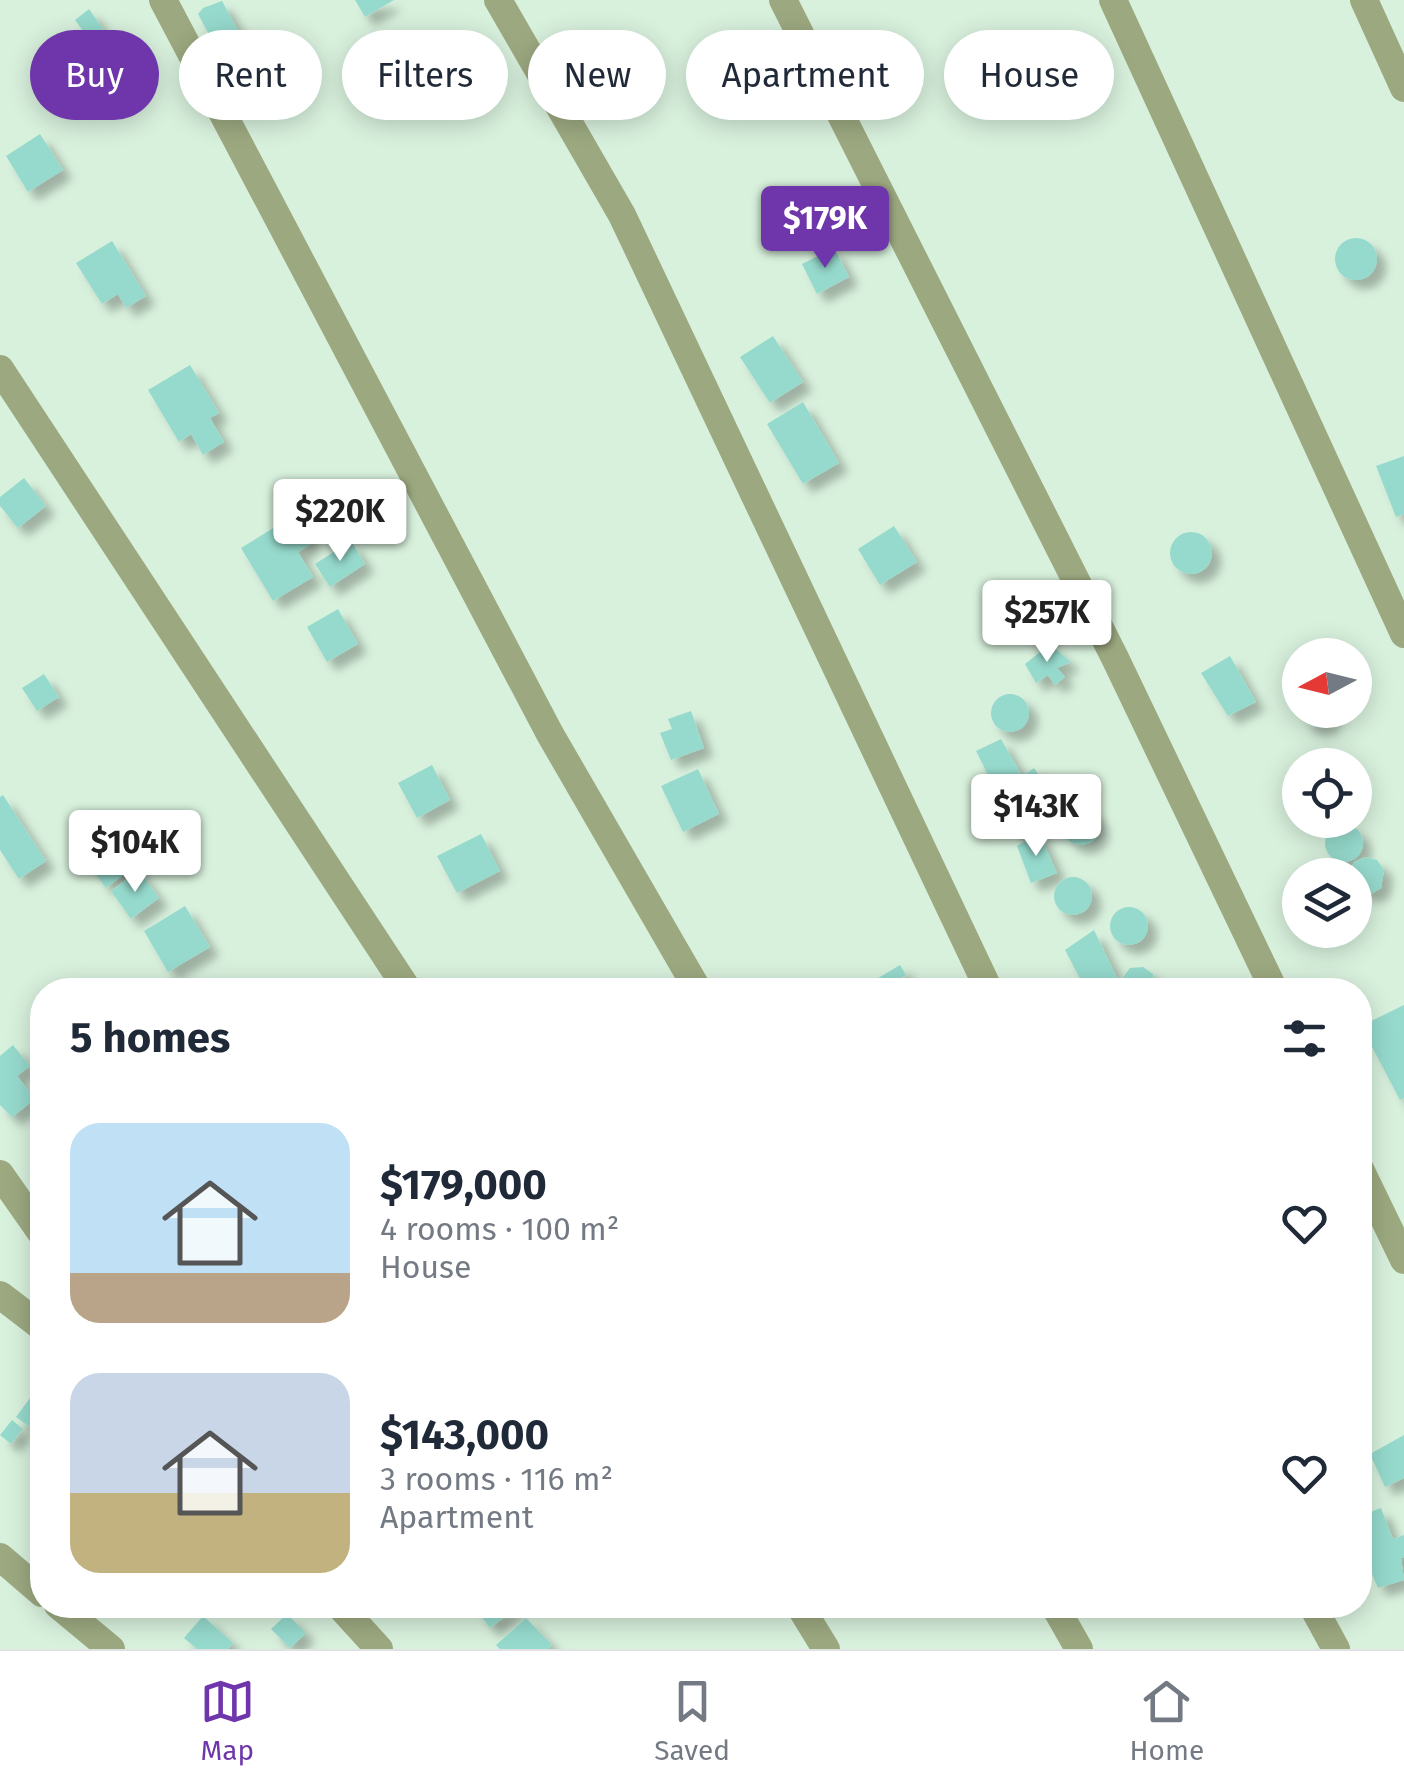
<!DOCTYPE html>
<html lang="en">
<head>
<meta charset="utf-8">
<style>
	:root { --surface:#fff; --page:#f2f2f3; --text:#1f2937; --muted:#747a83; --line:#e0e1e3; --accent:#6f36ac }
	body { margin:0; font-family:"Fira Sans",sans-serif; background:var(--page); color:var(--text); height:100vh; display:flex; flex-direction:column; font-size:38px; white-space:nowrap }
	* { box-sizing:border-box; margin:0 }
	p { font-size:32px; color:var(--muted) }
	.icon { flex:none; width:55px; height:55px; fill:none; stroke:currentColor; stroke-width:2; stroke-linecap:round; stroke-linejoin:round }
	.map { position:relative; flex:1; overflow:hidden }
	.sheet { position:absolute; left:30px; top:978px; width:1342px; height:640px; display:flex; flex-direction:column; background:var(--surface); border-radius:40px; box-shadow:0 5px 25px #0003 }
	.sheet>* { flex:none }
	.top-card { position:absolute; left:30px; top:30px; width:1345px; height:90px; display:flex; gap:20px }
	.needle { width:65px; rotate:263deg }
	.fabs { position:absolute; left:1282px; top:638px; display:grid; gap:20px }
	.fabs a { display:grid; place-items:center; width:90px; height:90px; border-radius:50%; background:var(--surface); box-shadow:0 5px 25px #0003; font-size:50px }
	.price { position:absolute; translate:-50% -85px; padding:0 22px; border-radius:10px; background:#fff; color:#222; font-size:32px; line-height:65px; filter:drop-shadow(0 2px 5px #0008) }
	.price::after { content:''; position:absolute; left:50%; top:60px; width:30px; height:22px; margin-left:-15px; background:inherit; clip-path:polygon(0 0,100% 0,50% 100%) }
	.price.on { background:var(--accent); color:#fff }
	ul { padding:0; list-style:none }
	li { display:flex; align-items:center; gap:30px; height:250px; padding:0 40px }
	li span { display:grid; place-items:center; flex:none; width:280px; height:200px; border-radius:30px; color:#555 }
	li>.icon { margin-inline-start:auto }
	span .icon { width:120px; height:120px; fill:#fffc; stroke-width:1 }
	li b { font-size:42px }
	h2 { display:flex; justify-content:space-between; align-items:center; height:120px; padding:0 40px; font-size:42px }
	.pill { padding:0 35px; border-radius:45px; background:var(--surface); box-shadow:0 5px 25px #0003; font-size:35px; line-height:90px }
	.pill.on { background:var(--accent); color:#fff }
	.menu { display:flex; justify-content:space-around; align-items:center; height:140px; border-top:2px solid var(--line); background:var(--surface); font-size:28px; color:var(--muted) }
	.menu a { display:grid; justify-items:center; gap:5px }
	.menu .on { color:var(--accent) }
	.map>svg:first-child { display:block }
	.building { fill:#96dacd; filter:url(#shadow) }
	.lines { fill:none; stroke-linecap:round; stroke-linejoin:round }
	.minor { stroke:#9ca980; stroke-width:28 }
</style>
</head>
<body>
<div class="map">
<svg width="1404" height="1649" viewBox="0 0 1404 1649">
	<defs>
		<filter id="shadow"><feDropShadow dx="9" dy="9" stdDeviation="5" flood-color="#0004"/></filter>
	</defs>
	<rect width="100%" height="100%" fill="#d8f1dd"/>
	<path class="building" d="M355 0H394L365 17Z
		M222 1 243 40 219 53 198 14 203 8Z
		M89 9 107 35 93 45 75 20Z
		M40 134 63 170 28 192 6 156Z
		M1335 259a21 21 0 1 1 42 0a21 21 0 1 1-42 0Z
		M112 241 146 296 126 308 118 294 102 304 76 263Z
		M834 248 849 277 817 294 802 264Z
		M773 336 803 382 770 403 740 357Z
		M190 365 219 413 210 418 224 442 203 455 191 434 179 442 148 390Z
		M803 402 839 463 803 484 767 424Z
		M1404 456V514L1396 517 1376 466Z
		M24 478 46 506 18 528 0 506V497Z
		M894 526 917 562 880 585 858 549Z
		M275 527 283 540 304 528 312 543 298 552 313 577 273 601 241 548Z
		M1170 553a21 21 0 1 1 42 0a21 21 0 1 1-42 0Z
		M351 541 365 564 330 587 315 564Z
		M338 609 358 644 327 662 307 627Z
		M1050 644 1071 662 1057 668 1065 677 1055 685 1048 675 1036 683 1025 664Z
		M1230 656 1256 702 1228 716 1201 673Z
		M44 674 59 697 37 711 22 688Z
		M991 713a19 19 0 1 1 38 0a19 19 0 1 1-38 0Z
		M1299 710H1336L1327 725 1315 727 1305 723Z
		M691 711 704 748 671 760 660 733 672 729 668 719Z
		M1001 739 1022 776 1034 768 1061 808 1019 837 976 751Z
		M432 765 450 800 417 818 398 783Z
		M698 769 719 814 683 832 661 786Z
		M3 795 46 861 19 879 0 850V797Z
		M1062 826a19 19 0 1 1 38 0a19 19 0 1 1-38 0Z
		M1325 843a19 19 0 1 1 38 0a19 19 0 1 1-38 0Z
		M116 833 138 864 106 888 83 856Z
		M1039 833 1057 873 1031 883 1017 846Z
		M481 834 500 871 457 893 437 856Z
		M1365 857 1377 860 1384 870 1381 888 1371 894 1355 890V875H1348L1354 862Z
		M139 870 159 898 131 919 111 891Z
		M1054 896a19 19 0 1 1 38 0a19 19 0 1 1-38 0Z
		M185 906 210 947 168 972 144 931Z
		M1110 926a19 19 0 1 1 38 0a19 19 0 1 1-38 0Z
		M1094 930 1119 982 1130 968 1143 967 1153 974 1156 990H1120L1119 982 1099 990H1086L1065 950Z
		M900 965 906 975 882 990H858Z
		M1404 1005V1098L1400 1100 1361 1026Z
		M13 1045 30 1066 17 1076 35 1099 12 1117 0 1105V1056Z
		M30 1398 42 1408V1436L16 1417Z
		M12 1420 23 1429 11 1444 0 1435Z
		M1404 1435V1478L1385 1487 1370 1454Z
		M1381 1508 1393 1539 1404 1535V1557L1401 1558 1404 1580 1378 1588 1360 1546V1516Z
		M473 1605H520L490 1628Z
		M287 1614 306 1633 290 1648 271 1629Z
		M203 1616 233 1643 228 1649H197L184 1638Z
		M526 1618 552 1645 548 1649H500L496 1645Z"/>
	<g class="lines">
		<path class="minor" d="M163 0 550 734 698 990
			M498 0 622 215 989 990
			M783 0 1115 658 1274 990
			M1113 0 1404 634
			M1364 0 1404 88
			M0 369 408 990
			M1360 1169 1404 1260
			M0 1174 42 1234
			M0 1295 42 1327
			M0 1557 42 1593
			M58 1605 111 1649
			M339 1605 379 1649
			M799 1605 826 1649
			M1054 1605 1079 1649
			M1312 1605 1336 1649"/>
	</g>
</svg>
<div class="fabs">
<a><svg class="needle" viewBox="-14 -14 28 28"><path d="M0-13l5 13h-10z" fill="#e53935"/><path d="M0 13l5-13h-10z" fill="#747a83"/></svg></a>
<a><svg class="icon" aria-label="locate" viewBox="0 0 24 24"><circle cx="12" cy="12" r="6"/><path d="M12 2v4M12 18v4M2 12h4M18 12h4"/></svg></a>
<a><svg class="icon" aria-label="layers" viewBox="0 0 24 24"><path d="M12 4l9 5-9 5-9-5zM3 14l9 5 9-5"/></svg></a>
</div>
<b class="price on" style="left:825px;top:271px">$179K</b>
<b class="price" style="left:340px;top:564px">$220K</b>
<b class="price" style="left:1047px;top:665px">$257K</b>
<b class="price" style="left:1036px;top:859px">$143K</b>
<b class="price" style="left:135px;top:895px">$104K</b>
<div class="top-card">
<a class="pill on">Buy</a>
<a class="pill">Rent</a>
<a class="pill">Filters</a>
<a class="pill">New</a>
<a class="pill">Apartment</a>
<a class="pill">House</a>
</div>
<section class="sheet">
<h2>5 homes<svg class="icon" aria-label="filters" viewBox="0 0 24 24"><path d="M4 7h16M4 17h16"/><circle cx="9" cy="7" r="2"/><circle cx="15" cy="17" r="2"/></svg></h2>
<ul>
<li><span style="background:linear-gradient(#bfe0f5 75%,#b9a48a 0)"><svg class="icon" aria-label="home" viewBox="0 0 24 24"><path d="M3 11l9-7 9 7M6 9v11h12V9"/></svg></span><div><b>$179,000</b><p>4 rooms · 100 m²</p><p>House</p></div><svg class="icon" aria-label="heart" viewBox="0 0 24 24"><path d="M12 20l-8-8c-3-5 5-10 8-4 3-6 11-1 8 4z"/></svg></li>
<li><span style="background:linear-gradient(#c9d6e8 60%,#c2b280 0)"><svg class="icon" aria-label="home" viewBox="0 0 24 24"><path d="M3 11l9-7 9 7M6 9v11h12V9"/></svg></span><div><b>$143,000</b><p>3 rooms · 116 m²</p><p>Apartment</p></div><svg class="icon" aria-label="heart" viewBox="0 0 24 24"><path d="M12 20l-8-8c-3-5 5-10 8-4 3-6 11-1 8 4z"/></svg></li>
</ul>
</section>
</div>
<nav class="menu">
<a class="on"><svg class="icon" aria-label="map" viewBox="0 0 24 24"><path d="M3 6l6-2 6 2 6-2v14l-6 2-6-2-6 2zM9 4v14M15 6v14"/></svg>Map</a>
<a><svg class="icon" aria-label="saved" viewBox="0 0 24 24"><path d="M7 4h10v16l-5-4-5 4z"/></svg>Saved</a>
<a><svg class="icon" aria-label="home" viewBox="0 0 24 24"><path d="M3 11l9-7 9 7M6 9v11h12V9"/></svg>Home</a>
</nav>
</body>
</html>
